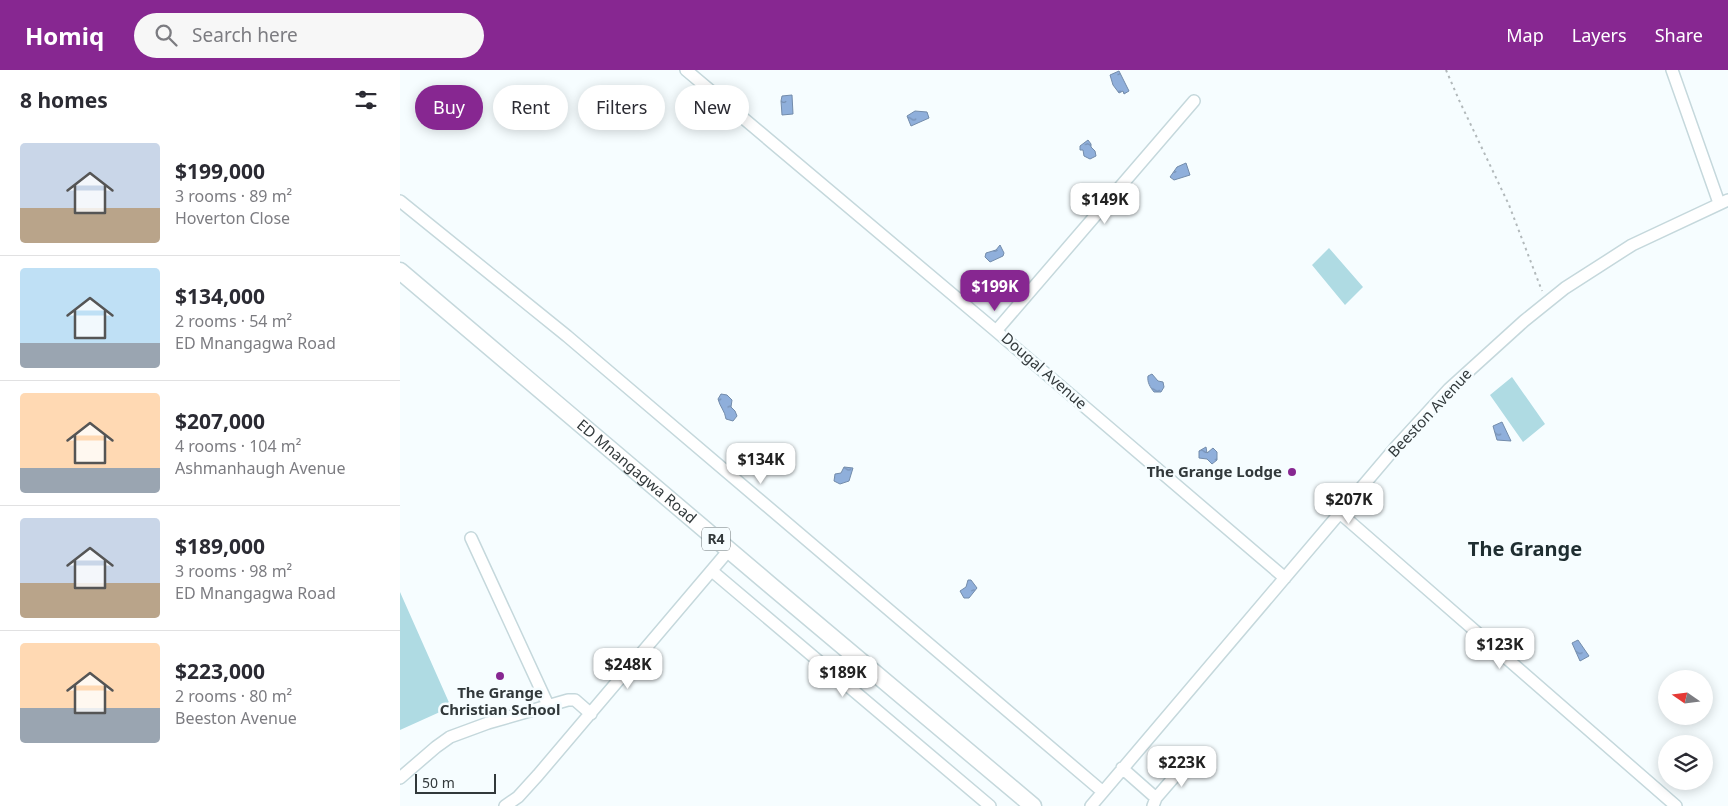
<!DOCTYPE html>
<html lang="en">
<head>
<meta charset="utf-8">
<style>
	:root { --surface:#fff; --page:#f7f7f7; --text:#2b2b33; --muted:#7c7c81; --line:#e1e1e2; --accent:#872791 }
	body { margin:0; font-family:"Noto Sans",sans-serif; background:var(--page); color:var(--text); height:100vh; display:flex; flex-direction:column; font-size:19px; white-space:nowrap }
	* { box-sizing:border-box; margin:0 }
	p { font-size:16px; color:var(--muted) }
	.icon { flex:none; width:28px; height:28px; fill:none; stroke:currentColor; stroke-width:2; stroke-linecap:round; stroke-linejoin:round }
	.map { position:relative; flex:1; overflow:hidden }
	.details { display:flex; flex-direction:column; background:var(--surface); width:400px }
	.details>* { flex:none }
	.hud { position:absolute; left:15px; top:15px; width:475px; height:45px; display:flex; gap:10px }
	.needle { width:32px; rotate:284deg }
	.fabs { position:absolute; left:1258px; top:600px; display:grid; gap:10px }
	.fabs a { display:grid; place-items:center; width:55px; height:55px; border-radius:50%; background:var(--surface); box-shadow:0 2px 12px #0003; font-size:25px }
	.scale { position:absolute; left:15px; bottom:12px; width:81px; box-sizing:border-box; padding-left:5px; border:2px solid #32393b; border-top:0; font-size:14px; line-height:18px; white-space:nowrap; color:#32393b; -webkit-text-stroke:4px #f6fdff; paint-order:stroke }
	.price { position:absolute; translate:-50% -42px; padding:0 11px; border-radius:10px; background:#fff; color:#222; font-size:16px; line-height:32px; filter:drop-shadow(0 1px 2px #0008) }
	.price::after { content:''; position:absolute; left:50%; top:30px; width:15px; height:11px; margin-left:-8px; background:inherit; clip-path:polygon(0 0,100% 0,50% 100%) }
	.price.on { background:var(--accent); color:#fff }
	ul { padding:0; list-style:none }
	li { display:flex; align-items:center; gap:15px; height:125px; padding:0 20px }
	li+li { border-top:1px solid var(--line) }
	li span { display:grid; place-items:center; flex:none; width:140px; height:100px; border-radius:5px; color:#555 }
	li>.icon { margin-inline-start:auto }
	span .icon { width:60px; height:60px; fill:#fffc; stroke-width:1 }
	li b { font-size:21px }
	h2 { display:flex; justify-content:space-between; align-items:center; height:60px; padding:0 20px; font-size:21px }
	.tag { padding:0 18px; border-radius:22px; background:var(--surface); box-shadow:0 2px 12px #0003; font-size:18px; line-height:45px }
	.tag.on { background:var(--accent); color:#fff }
	header { display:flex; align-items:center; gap:30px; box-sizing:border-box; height:70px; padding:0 25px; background:var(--accent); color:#fff }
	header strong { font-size:24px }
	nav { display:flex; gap:28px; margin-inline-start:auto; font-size:18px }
	.search { width:350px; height:45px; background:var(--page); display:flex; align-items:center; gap:12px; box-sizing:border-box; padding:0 18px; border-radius:28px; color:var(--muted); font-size:19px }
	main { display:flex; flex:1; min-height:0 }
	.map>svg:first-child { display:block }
	.green { fill:#afdbe3 }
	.water { fill:url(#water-ripples); stroke:#738cab }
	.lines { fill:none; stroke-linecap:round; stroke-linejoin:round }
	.minor-casing { stroke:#c5d8dc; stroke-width:14 }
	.highway-casing { stroke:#c5d8dc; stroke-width:19 }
	.path { stroke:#b2b9bb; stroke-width:2; stroke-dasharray:2.5 4; stroke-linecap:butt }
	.minor { stroke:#fff; stroke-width:11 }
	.highway { stroke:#fff; stroke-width:16 }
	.poi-dot { fill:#872791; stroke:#f6fdff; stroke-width:2 }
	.labels { text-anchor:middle; stroke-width:5; stroke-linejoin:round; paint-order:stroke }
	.shield { fill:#f6fdff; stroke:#6d7476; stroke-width:1 }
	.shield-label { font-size:14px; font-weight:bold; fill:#32393b }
	.street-label { font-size:15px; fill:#32393b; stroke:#f6fdff }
	.poi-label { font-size:15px; font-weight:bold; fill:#32393b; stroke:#f6fdff; text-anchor:end }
	.district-label { font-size:20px; font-weight:bold; fill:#1f2e31; stroke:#f6fdff }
</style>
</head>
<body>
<header>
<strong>Homiq</strong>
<div class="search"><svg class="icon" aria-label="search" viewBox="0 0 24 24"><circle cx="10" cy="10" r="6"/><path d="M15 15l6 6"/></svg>Search here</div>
<nav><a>Map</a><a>Layers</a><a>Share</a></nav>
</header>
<main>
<section class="details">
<h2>8 homes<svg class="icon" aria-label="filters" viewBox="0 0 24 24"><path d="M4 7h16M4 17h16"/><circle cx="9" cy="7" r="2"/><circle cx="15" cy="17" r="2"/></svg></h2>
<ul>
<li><span style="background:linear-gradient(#c9d6e8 65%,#b9a48a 0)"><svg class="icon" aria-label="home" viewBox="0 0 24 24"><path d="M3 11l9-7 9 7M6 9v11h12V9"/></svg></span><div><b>$199,000</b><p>3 rooms · 89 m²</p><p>Hoverton Close</p></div></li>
<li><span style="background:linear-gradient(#bfe0f5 75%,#9aa5b1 0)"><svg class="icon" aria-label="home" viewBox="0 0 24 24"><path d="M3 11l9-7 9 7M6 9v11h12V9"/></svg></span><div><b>$134,000</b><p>2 rooms · 54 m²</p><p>ED Mnangagwa Road</p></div></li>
<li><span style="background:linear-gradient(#ffd9b3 75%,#9aa5b1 0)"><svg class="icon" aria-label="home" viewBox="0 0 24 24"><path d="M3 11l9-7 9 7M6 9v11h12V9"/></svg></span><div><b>$207,000</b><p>4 rooms · 104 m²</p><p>Ashmanhaugh Avenue</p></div></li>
<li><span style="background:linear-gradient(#c9d6e8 65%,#b9a48a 0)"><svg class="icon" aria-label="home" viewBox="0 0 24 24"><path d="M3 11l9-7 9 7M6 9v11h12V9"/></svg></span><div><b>$189,000</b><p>3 rooms · 98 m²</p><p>ED Mnangagwa Road</p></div></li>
<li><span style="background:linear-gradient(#ffd9b3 65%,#9aa5b1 0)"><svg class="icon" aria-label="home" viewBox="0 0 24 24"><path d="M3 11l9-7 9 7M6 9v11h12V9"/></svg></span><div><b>$223,000</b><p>2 rooms · 80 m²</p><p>Beeston Avenue</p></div></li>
</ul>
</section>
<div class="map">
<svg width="1328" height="736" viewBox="0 0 1328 736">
	<defs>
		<pattern id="water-ripples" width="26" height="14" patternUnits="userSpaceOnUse" patternTransform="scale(1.25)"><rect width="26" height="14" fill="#8fafdb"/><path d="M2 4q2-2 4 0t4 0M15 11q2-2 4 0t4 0" fill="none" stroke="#758fb3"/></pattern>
	</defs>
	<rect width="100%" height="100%" fill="#f6fdff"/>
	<path class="green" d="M929 178 963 217 945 235 912 195Z
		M1112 307 1145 354 1123 372 1090 325Z
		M0 522 51 637 0 660Z"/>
	<path class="water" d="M719 1 729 21 724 24 723 21 719 23 713 15 710 5Z
		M392 25 393 44 382 45 381 31 382 26Z
		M515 41 527 42 529 48 511 56 507 46Z
		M688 70 691 74V77L695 81 696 86 690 89 684 86 683 80H680V76Z
		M786 93 790 105 774 110 770 107 777 97Z
		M600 175 604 183 603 186 590 192 585 187 586 183 596 180Z
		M752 304 758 311 763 312 764 317 761 322H754C750 317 747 312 748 306Z
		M321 324 327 325 332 330 331 337 335 341 337 346 333 351 326 349C325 341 320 337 318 329Z
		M1102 352 1111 371 1097 370 1093 356Z
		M806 377 807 383 813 378 817 382V390L812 394 807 389 799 388V381Z
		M444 397 453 398 449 411 440 414 434 411 435 404 441 403Z
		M568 510H571L577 518 569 528H564L560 521 566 517Z
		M1178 570 1189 586 1180 591 1172 573Z"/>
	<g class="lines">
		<g class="minor-casing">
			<path id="minor" d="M286 0 596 261 885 508
				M1272 0 1319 133
				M0 131 167 266 703 722
				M596 261 794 31
				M941 444 1276 736
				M71 468 148 635
				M312 501 590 736
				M722 698 756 728 753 736
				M0 708 36 677 50 667 88 653 168 630H175L191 644
				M756 728 788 691
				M105 736 118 727 138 705 329 480
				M691 736 995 378 1049 319 1124 251 1165 218 1232 175 1328 130"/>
		</g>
		<g class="highway-casing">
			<g id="highway">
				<path id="s1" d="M0 201 369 514 633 736"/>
			</g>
		</g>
		<path class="path" d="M1046 0 1059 30 1109 135 1142 221"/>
		<use href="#minor" class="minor"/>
		<use href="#highway" class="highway"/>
	</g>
	<g class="poi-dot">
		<circle cx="892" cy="402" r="5"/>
		<circle cx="100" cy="606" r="5"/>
	</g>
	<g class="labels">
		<rect class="shield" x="302" y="457.5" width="28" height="23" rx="4"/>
		<g class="shield-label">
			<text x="316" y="474">R4</text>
		</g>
		<g class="street-label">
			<text transform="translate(644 301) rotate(41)" y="5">Dougal Avenue</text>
			<text transform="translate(1030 343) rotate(-47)" y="5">Beeston Avenue</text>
			<text dy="5" stroke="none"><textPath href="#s1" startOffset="310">ED Mnangagwa Road</textPath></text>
		</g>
		<g class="poi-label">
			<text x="882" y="407">The Grange Lodge</text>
			<text x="100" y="628" text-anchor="middle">The Grange<tspan x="100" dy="17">Christian School</tspan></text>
		</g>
		<g class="district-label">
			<text x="1125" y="486">The Grange</text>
		</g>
	</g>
</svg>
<div class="fabs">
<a><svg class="needle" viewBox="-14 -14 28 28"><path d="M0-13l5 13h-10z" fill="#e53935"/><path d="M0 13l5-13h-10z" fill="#7c7c81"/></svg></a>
<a><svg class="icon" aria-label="layers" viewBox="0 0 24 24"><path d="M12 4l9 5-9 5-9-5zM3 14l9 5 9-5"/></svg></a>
</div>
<div class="scale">50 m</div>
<b class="price" style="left:705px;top:155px">$149K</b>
<b class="price on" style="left:595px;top:242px">$199K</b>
<b class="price" style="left:361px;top:415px">$134K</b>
<b class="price" style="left:949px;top:455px">$207K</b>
<b class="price" style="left:1100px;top:600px">$123K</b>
<b class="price" style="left:228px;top:620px">$248K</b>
<b class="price" style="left:443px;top:628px">$189K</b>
<b class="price" style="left:782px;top:718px">$223K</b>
<div class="hud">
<a class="tag on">Buy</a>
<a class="tag">Rent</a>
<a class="tag">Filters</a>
<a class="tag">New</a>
</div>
</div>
</main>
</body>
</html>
